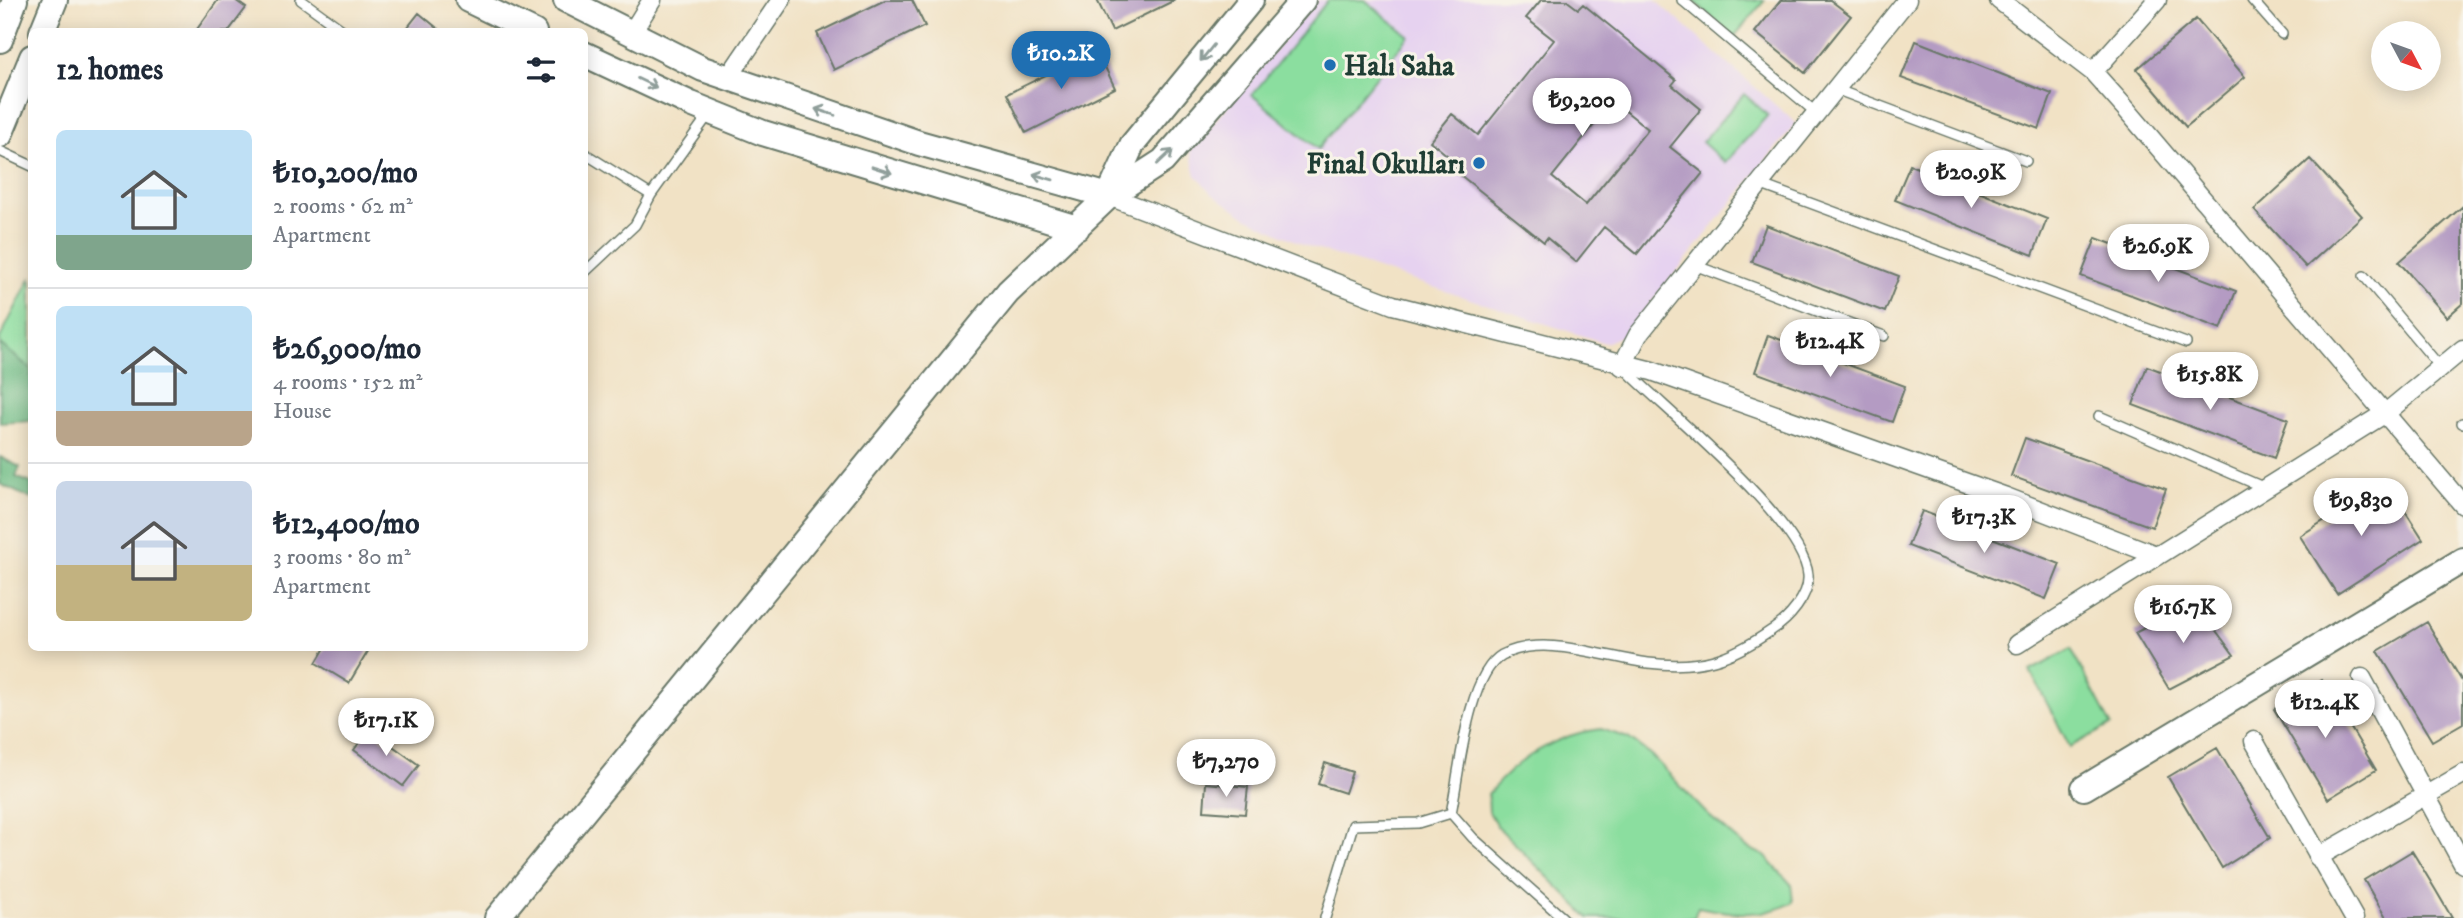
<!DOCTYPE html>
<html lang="en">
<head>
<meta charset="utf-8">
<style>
	:root { --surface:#fff; --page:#f2f2f3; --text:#1f2937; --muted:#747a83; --line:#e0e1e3; --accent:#1f6fb2 }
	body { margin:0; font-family:"IM FELL DW Pica",serif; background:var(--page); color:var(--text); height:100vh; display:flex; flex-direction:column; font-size:26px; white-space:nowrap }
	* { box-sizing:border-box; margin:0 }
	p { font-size:23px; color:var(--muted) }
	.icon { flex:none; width:38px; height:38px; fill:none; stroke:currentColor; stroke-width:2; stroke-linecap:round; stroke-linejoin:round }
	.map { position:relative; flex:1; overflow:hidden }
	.drawer { position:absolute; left:28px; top:28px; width:560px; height:623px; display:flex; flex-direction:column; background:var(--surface); border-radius:10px; box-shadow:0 4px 18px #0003 }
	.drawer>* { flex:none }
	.needle { width:46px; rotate:131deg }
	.tools { position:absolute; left:2371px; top:21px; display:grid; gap:14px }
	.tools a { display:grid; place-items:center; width:70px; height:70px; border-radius:50%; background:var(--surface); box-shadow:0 4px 18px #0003; font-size:35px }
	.price { position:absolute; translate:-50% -60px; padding:0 16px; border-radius:24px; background:#fff; color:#222; font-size:23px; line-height:46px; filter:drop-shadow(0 2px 4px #0008) }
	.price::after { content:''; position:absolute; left:50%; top:42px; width:21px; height:16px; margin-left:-10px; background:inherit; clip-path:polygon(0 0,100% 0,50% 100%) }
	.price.on { background:var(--accent); color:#fff }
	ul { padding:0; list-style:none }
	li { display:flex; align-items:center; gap:21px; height:175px; padding:0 28px }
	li+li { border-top:2px solid var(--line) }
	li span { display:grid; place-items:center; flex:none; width:196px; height:140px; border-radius:10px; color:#555 }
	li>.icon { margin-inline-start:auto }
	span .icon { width:84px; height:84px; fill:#fffc; stroke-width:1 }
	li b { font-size:30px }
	h2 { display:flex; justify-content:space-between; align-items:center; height:84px; padding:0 28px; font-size:30px }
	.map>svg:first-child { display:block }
	.built { fill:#e6d2f0 }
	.green { fill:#8bde9f; stroke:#558e6a; stroke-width:2 }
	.forest { fill:#70bd86; stroke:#487d5d; stroke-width:2 }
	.building { fill:#b49bc3; fill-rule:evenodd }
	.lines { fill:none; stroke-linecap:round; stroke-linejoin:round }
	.lane-casing { stroke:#687767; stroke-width:12 }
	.street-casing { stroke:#687767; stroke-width:21 }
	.secondary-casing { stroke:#687767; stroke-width:28 }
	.lane { stroke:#fff; stroke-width:9 }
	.street { stroke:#fff; stroke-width:18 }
	.secondary { stroke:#fff; stroke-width:24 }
	.oneway { stroke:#8f9e9a }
	.poi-dot { fill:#1f6fb2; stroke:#f7f3e8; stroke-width:2.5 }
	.labels { text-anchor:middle; stroke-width:6; stroke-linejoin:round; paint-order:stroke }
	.poi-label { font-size:28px; font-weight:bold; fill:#1f3d34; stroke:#f7f3e8; text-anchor:start }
</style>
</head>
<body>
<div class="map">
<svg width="2463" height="918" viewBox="0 0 2463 918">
	<rect width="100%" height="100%" fill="#f7f3e8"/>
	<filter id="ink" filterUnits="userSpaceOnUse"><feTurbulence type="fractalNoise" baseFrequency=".0143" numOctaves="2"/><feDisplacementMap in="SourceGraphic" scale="14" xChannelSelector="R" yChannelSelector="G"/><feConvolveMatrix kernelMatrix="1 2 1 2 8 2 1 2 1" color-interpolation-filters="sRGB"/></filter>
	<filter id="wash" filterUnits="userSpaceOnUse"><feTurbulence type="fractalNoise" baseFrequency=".00686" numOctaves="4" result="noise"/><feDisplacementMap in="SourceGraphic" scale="28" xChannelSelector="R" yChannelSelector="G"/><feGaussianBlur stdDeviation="1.57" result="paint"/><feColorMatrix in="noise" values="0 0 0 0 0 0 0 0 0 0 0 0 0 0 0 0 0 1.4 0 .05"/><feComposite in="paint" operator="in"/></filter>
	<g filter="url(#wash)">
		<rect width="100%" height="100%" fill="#f1e2c5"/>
		<path class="built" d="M1318 0H1655L1796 123 1626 334 1605 343 1304 245 1248 218 1212 194 1196 175 1190 151Z"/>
		<path class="green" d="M1328 0H1365L1409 36 1318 149 1252 95Z
			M1692 0H1765L1734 37Z
			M1744 94 1768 115 1725 163 1702 142Z
			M31 277V369L0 344V338Z
			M2071 649 2111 725 2070 747 2030 671Z
			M1601 729 1628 738 1651 755 1707 814 1744 846 1765 856 1791 884 1793 902C1766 918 1731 914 1698 907L1694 918H1589L1497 826 1489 812 1488 794C1517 759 1556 734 1601 729Z"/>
		<path class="forest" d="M0 344 31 369V421L0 423Z
			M0 457 20 467 16 477 31 483V499L0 484Z"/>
		<g id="blocks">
			<path class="building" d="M218 0H235L246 8 228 32H195Z
				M885 0H912L925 26 834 70 817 33Z
				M1097 0H1175L1112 31Z
				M1541 0H1566L1578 9 1583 4 1676 80 1672 85 1701 109 1670 147 1703 173 1637 254 1604 227 1576 262 1547 238 1544 242 1454 170 1459 165 1430 141 1452 114 1478 135 1554 40 1526 18ZM1613 101 1648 129 1586 205 1552 177Z
				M1781 0H1830L1851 16 1805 73 1755 32Z
				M419 13 442 32H404Z
				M2196 19 2245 77 2186 127 2137 69Z
				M1916 41 2052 94 2039 129 1901 78Z
				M1097 50 1115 88 1026 133 1007 94Z
				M2310 159 2362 216 2306 267 2254 210Z
				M1910 165 2047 219 2033 255 1895 200Z
				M2463 206V303L2447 317 2399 262Z
				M1766 225 1899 276 1885 312 1752 262Z
				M2096 238 2236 291 2221 329 2081 276Z
				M1768 335 1905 386 1892 422 1755 372Z
				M2147 366 2288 419 2274 458 2133 405Z
				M2025 438 2166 489 2152 527 2011 476Z
				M2386 481 2423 539 2337 594 2300 536Z
				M1922 511 2060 564 2046 599 1908 546Z
				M2194 601 2234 655 2169 689 2135 633Z
				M2427 622 2463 683V723L2432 741 2378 651Z
				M325 648H370L349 683 316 663Z
				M2322 680 2376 770 2328 799 2274 709Z
				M369 729 419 765 403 786 354 750Z
				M2217 748 2270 838 2222 868 2168 777Z
				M1325 763 1352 772 1345 793 1318 784Z
				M1206 783 1248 787 1245 814 1204 811Z
				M2412 851 2435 889 2452 918H2386L2364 880Z"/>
		</g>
	</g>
	<g filter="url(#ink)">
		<use href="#blocks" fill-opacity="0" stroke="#687767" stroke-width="2"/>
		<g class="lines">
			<g class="lane-casing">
				<path id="lane" d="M301 0 345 32
					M1682 0 1814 111
					M2252 0 2282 34
					M324 32 331 23
					M1835 89 2026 161
					M0 151 32 166
					M584 153 651 195
					M1759 184 2186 343
					M1694 265 1884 336
					M584 273 635 225 651 195 709 114
					M2364 276 2441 368
					M2099 416 2265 488
					M2462 423H2463
					M1451 813C1459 776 1467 675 1502 655 1543 633 1606 658 1648 663 1701 669 1729 660 1772 630 1788 620 1810 596 1808 575 1803 520 1664 409 1623 367
					M1451 813 1473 838 1563 918
					M1325 918 1353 825 1418 823 1451 813"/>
			</g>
			<g class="street-casing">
				<path id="street" d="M1999 0 2093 72 2126 109 2463 505
					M631 34 652 0
					M2093 72 2157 0
					M728 78 781 0
					M1109 196 1393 305 1652 371 2006 497 2158 556
					M1622 366 1638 335 1907 0
					M2017 644 2387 412 2463 349
					M2362 678 2463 864
					M2254 741 2354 918
					M2318 857 2463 774"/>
			</g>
			<g class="secondary-casing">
				<path id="secondary" d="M468 0 534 32
					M566 0 703 69 919 143 1109 196
					M42 32 55 0
					M0 40 15 0
					M584 54 691 104 763 133 1077 228
					M0 135 32 57
					M1109 195 1132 145 1251 0
					M2084 788 2463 560
					M497 918 1008 292 1109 196 1163 161 1303 0"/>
			</g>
			<use href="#lane" class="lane"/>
			<use href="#street" class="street"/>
			<use href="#secondary" class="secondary"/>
		</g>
		<defs><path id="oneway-shaft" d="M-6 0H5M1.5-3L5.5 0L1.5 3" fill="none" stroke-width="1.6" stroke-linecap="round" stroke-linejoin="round" transform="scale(1.75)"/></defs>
		<g class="oneway">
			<use href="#oneway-shaft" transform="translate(1207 53) rotate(129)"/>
			<use href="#oneway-shaft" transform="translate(647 83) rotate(26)"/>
			<use href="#oneway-shaft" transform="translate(825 112) rotate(-162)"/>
			<use href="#oneway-shaft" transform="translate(1165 157) rotate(-43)"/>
			<use href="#oneway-shaft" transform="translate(882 170) rotate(18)"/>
			<use href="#oneway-shaft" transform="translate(1043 177) rotate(-164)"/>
		</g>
	</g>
	<g class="poi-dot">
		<circle cx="1330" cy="65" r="7"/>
		<circle cx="1479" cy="163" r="7"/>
	</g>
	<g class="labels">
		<g class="poi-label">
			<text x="1344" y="75">Halı Saha</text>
			<text x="1465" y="173" text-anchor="end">Final Okulları</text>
		</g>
	</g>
</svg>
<div class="tools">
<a><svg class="needle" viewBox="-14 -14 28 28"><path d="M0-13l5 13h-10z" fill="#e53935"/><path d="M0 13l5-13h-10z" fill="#747a83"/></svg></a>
</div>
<b class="price on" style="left:1061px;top:91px">₺10.2K</b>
<b class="price" style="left:1582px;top:138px">₺9,200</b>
<b class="price" style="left:1971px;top:210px">₺20.9K</b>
<b class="price" style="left:2158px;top:284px">₺26.9K</b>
<b class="price" style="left:1830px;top:379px">₺12.4K</b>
<b class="price" style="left:2210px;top:412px">₺15.8K</b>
<b class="price" style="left:2361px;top:538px">₺9,830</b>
<b class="price" style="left:1984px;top:555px">₺17.3K</b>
<b class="price" style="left:2183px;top:645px">₺16.7K</b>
<b class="price" style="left:2325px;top:740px">₺12.4K</b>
<b class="price" style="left:386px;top:758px">₺17.1K</b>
<b class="price" style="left:1226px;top:799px">₺7,270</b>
<section class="drawer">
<h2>12 homes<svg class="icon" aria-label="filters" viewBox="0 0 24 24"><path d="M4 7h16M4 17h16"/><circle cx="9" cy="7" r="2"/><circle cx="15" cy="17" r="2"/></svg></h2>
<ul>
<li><span style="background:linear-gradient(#bfe0f5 75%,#7fa58c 0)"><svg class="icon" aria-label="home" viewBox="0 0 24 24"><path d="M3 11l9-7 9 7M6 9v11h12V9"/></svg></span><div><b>₺10,200/mo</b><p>2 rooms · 62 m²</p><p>Apartment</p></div></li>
<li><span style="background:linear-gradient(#bfe0f5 75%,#b9a48a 0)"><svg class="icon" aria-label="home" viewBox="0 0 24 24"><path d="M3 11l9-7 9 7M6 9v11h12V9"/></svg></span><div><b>₺26,900/mo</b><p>4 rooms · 152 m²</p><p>House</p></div></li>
<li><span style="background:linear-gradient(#c9d6e8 60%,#c2b280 0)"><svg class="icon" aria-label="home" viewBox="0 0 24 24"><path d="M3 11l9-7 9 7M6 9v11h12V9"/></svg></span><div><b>₺12,400/mo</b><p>3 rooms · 80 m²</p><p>Apartment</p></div></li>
</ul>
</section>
</div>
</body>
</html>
